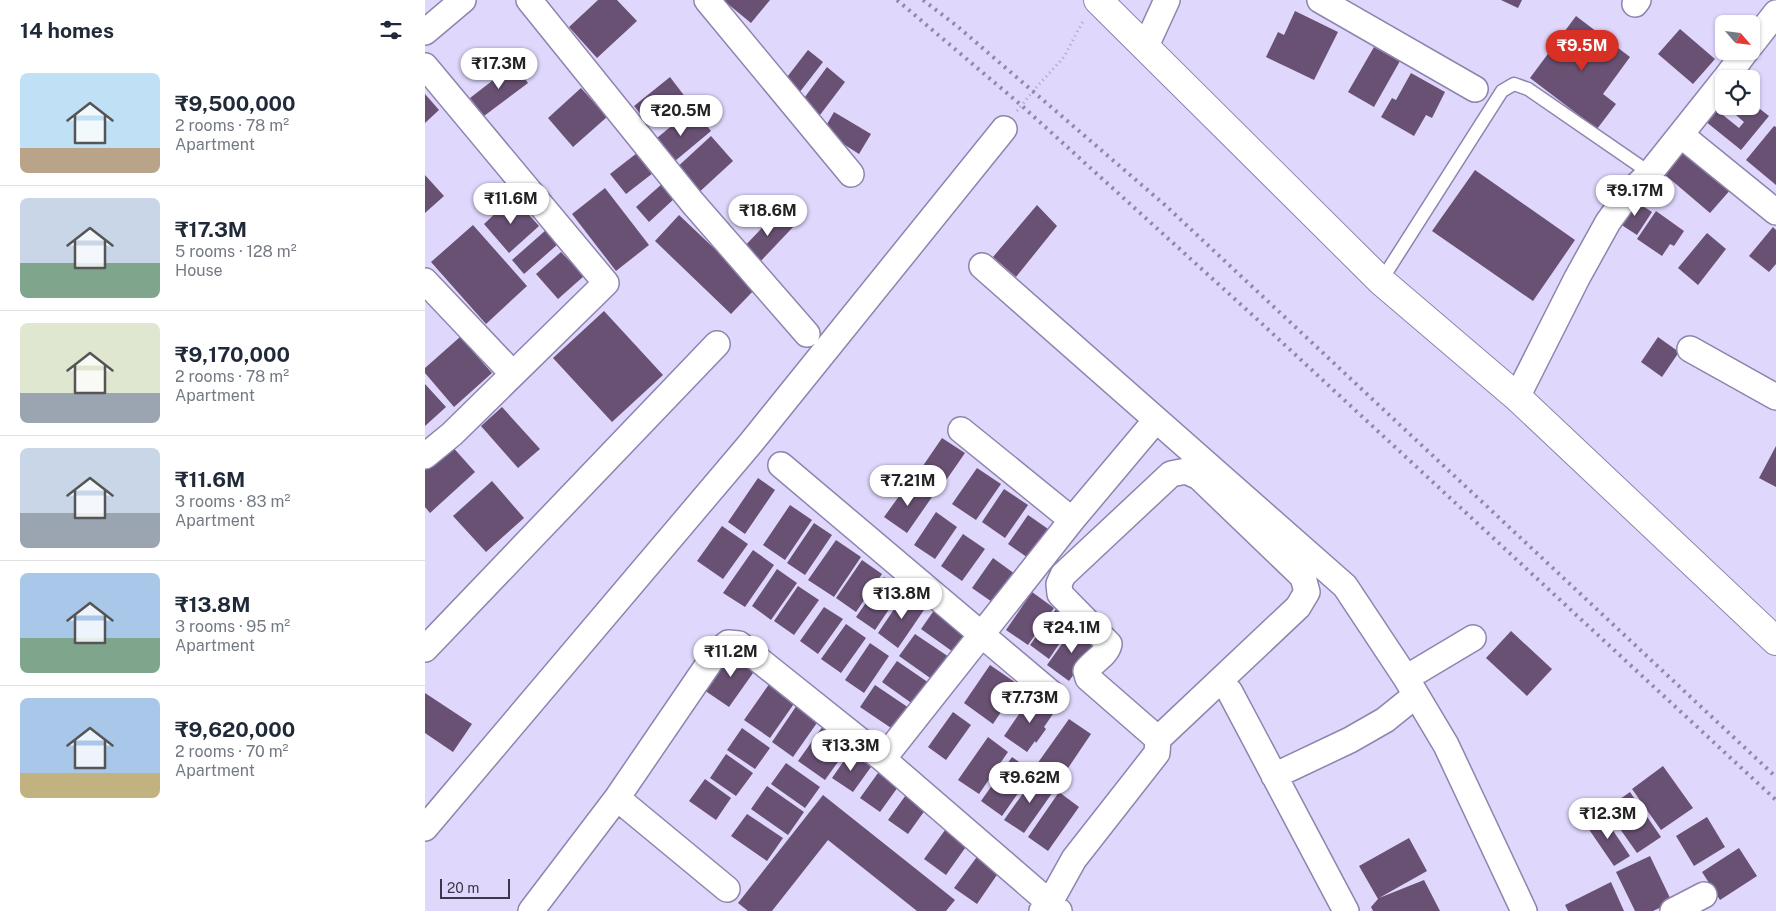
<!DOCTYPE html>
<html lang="en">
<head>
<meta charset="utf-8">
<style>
	:root { --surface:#fff; --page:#f6f6f7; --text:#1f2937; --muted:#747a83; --line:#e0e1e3; --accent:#d93025 }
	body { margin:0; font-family:"Public Sans",sans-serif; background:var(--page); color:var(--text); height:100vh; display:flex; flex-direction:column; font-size:19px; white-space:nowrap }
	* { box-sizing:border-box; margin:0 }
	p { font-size:16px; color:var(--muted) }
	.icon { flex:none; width:28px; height:28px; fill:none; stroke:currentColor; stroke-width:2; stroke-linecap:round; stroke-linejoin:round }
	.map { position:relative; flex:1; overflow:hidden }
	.panel { display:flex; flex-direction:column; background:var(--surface); width:425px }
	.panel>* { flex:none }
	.needle { width:32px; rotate:118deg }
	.fabs { position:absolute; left:1290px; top:15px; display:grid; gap:10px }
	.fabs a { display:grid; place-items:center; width:45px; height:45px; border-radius:8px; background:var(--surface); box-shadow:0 1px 4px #0004; font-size:25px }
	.scale { position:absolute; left:15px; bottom:12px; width:70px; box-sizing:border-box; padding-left:5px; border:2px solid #3c384a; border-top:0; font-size:14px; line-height:18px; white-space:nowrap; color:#3c384a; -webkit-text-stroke:4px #dfd7fc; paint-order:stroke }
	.price { position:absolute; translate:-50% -42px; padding:0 11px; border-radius:18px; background:#fff; color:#222; font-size:16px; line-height:32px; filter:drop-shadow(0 1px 2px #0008) }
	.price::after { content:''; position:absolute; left:50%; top:30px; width:15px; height:11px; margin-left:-8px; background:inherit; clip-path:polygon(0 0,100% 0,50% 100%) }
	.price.on { background:var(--accent); color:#fff }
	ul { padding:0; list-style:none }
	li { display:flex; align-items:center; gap:15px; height:125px; padding:0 20px }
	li+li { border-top:1px solid var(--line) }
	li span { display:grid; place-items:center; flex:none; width:140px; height:100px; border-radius:8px; color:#555 }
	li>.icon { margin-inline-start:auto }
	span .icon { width:60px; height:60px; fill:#fffc; stroke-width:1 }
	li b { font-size:21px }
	h2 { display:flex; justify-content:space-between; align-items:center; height:60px; padding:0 20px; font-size:21px }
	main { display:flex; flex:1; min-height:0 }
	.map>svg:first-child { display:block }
	.building { fill:#695174; fill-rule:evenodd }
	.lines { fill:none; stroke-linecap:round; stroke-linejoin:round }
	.lane-casing { stroke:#8e84ae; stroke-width:15 }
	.street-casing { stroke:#8e84ae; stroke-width:28 }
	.secondary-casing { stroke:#8e84ae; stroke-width:30 }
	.path { stroke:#aaa3c2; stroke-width:3; stroke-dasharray:1 4; stroke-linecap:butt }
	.lane { stroke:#fff; stroke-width:12 }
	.street { stroke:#fff; stroke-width:25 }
	.secondary { stroke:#fff; stroke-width:28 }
	.rail { stroke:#908aa6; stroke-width:4; stroke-dasharray:2.5 5; stroke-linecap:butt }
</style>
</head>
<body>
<main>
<section class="panel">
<h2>14 homes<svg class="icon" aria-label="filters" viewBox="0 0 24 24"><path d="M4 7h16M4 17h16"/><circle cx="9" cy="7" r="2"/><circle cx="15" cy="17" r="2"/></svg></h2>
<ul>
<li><span style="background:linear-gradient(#bfe0f5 75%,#b9a48a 0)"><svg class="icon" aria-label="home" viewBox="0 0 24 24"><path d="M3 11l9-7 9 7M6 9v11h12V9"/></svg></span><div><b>₹9,500,000</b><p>2 rooms · 78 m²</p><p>Apartment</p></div></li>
<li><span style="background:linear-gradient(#c9d6e8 65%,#7fa58c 0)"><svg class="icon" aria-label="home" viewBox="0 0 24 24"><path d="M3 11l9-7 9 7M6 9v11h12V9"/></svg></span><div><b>₹17.3M</b><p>5 rooms · 128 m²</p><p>House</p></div></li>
<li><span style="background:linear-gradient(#dfe7d0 70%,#9aa5b1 0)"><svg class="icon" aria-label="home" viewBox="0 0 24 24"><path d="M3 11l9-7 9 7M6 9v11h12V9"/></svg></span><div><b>₹9,170,000</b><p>2 rooms · 78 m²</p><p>Apartment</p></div></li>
<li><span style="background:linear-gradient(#c9d6e8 65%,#9aa5b1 0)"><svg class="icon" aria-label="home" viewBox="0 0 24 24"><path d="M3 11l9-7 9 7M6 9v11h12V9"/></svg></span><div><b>₹11.6M</b><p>3 rooms · 83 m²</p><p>Apartment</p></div></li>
<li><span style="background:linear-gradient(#a9c7e8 65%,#7fa58c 0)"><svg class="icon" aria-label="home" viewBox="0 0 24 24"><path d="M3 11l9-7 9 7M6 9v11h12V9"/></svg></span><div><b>₹13.8M</b><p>3 rooms · 95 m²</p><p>Apartment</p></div></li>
<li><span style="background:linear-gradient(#a9c7e8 75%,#c2b280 0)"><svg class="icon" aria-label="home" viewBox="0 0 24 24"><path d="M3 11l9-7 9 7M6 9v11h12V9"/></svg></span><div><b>₹9,620,000</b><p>2 rooms · 70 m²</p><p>Apartment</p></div></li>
</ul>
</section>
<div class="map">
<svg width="1351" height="911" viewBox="0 0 1351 911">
	<rect width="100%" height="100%" fill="#dfd7fc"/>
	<path class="building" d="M173 0H192L212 21 172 58 144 27Z
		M298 0H345L326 23Z
		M1076 0H1097L1093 8Z
		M870 11 913 32 889 80 841 57 853 32 859 35Z
		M1151 16 1205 57 1178 94 1191 104 1172 129 1105 78ZM1133 51 1141 58 1139 62 1130 55Z
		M1255 29 1290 59 1268 84 1233 54Z
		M949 47 975 61 949 107 923 92Z
		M383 50 398 62 374 93 359 81Z
		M89 64 103 83 59 116 45 98Z
		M402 67 420 82 395 115 377 101Z
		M986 73 1020 92 1007 118 1001 115 989 136 956 117 967 98 971 100Z
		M245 77 261 98 225 126 209 106Z
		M156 88 182 117 148 147 123 118Z
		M0 94 14 110 0 123Z
		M1299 99V106H1326V102L1344 116 1316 150 1280 121ZM1304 109 1319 122 1314 128 1298 115Z
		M268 108 286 131 244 166 226 143Z
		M409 112 446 134 434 154 398 131Z
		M1349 126 1351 127V185L1321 160Z
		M286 136 308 161 270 196 248 171Z
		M1259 148 1307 188 1285 213 1238 173Z
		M212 153 228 173 201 194 185 174Z
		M1050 170 1150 240 1108 301 1007 231Z
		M0 175 19 196 0 213Z
		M238 183 250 198 224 222 211 207Z
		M180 188 224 245 191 271 147 214Z
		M88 197 114 226 84 253 59 224Z
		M1207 199 1227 212 1212 235 1192 222Z
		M612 205 632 226 591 277 568 257Z
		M353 211 369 226 333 264 317 249Z
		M1231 211 1259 231 1249 246 1245 244 1237 256 1212 239Z
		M254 215 331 288 306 314 230 241Z
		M48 225 102 286 61 324 6 262Z
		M1348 227 1351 230V264L1344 272 1324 256Z
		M121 230 133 244 99 274 87 260Z
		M1282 233 1301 249 1273 285 1253 268Z
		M136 252 159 276 133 299 111 274Z
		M179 311 238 375 187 422 128 358Z
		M35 337 67 373 29 407 0 373V368Z
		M1233 337 1254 352 1237 377 1216 362Z
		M0 384 21 407 0 426Z
		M77 407 115 449 93 468 56 426Z
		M517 438 540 453 513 492 491 476Z
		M25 444 50 472 5 513 0 507V467Z
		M1351 446V487L1334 478Z
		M552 468 576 484 551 520 527 504Z
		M333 478 350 490 320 534 303 522Z
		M67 481 99 518 61 552 28 516Z
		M485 481 507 497 482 533 459 517Z
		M579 489 603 505 580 538 557 522Z
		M365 505 387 520 360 560 338 545Z
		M511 512 532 527 510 559 489 545Z
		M603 515 626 531 606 560 583 544Z
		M389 523 407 535 380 575 362 563Z
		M297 526 323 544 298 579 272 561Z
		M538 534 560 549 537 581 516 566Z
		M411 540 436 557 409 597 383 580Z
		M328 550 349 565 320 607 298 593Z
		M568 558 590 574 570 604 547 588Z
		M437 560 457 574 431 612 411 598Z
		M352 569 372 583 346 620 327 606Z
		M459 577 477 590 450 630 431 617Z
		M373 586 394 600 369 635 349 621Z
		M607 592 629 608 603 645 581 630Z
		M480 593 501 607 473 648 453 633Z
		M399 607 418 619 393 654 375 641Z
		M510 609 545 634 531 654 496 629Z
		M631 609 649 622 624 659 605 645Z
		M421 624 441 638 416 673 396 659Z
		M649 627 672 642 644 681 622 665Z
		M1086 631 1127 669 1102 696 1061 658Z
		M490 634 524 657 508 680 474 656Z
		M445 643 464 656 439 693 420 680Z
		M309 649 333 666 304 707 279 690Z
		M472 661 507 685 492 707 457 682Z
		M565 665 594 685 568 724 539 703Z
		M347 680 373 698 345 738 319 720Z
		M450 685 487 710 472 732 435 707Z
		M0 693 47 724 28 752 0 733Z
		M607 695 630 711 619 727 621 729 611 743 610 741 602 752 579 736Z
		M372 705 394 720 368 757 347 742Z
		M528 712 546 725 521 760 503 747Z
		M644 719 666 734 635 780 612 764Z
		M398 726 425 745 400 780 373 761Z
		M317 728 345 748 330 769 302 750Z
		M563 737 583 752 554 794 533 780Z
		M425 752 446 767 428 792 407 778Z
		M301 754 328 773 311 796 285 778Z
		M587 757 608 772 577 816 556 801Z
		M361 763 395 787 380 808 346 784Z
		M1238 766 1268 808 1236 830 1207 789Z
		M453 773 473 787 455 812 435 798Z
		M611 775 630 789 599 833 579 820Z
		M280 779 306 798 291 820 264 801Z
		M342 786 379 812 363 835 326 809Z
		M483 792 503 806 483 834 463 820Z
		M634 792 654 807 623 851 603 837Z
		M1205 792 1236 837 1212 853 1181 809Z
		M398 795 530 900 521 911H492L403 840 347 911H323L313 903Z
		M322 814 358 838 342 861 306 836Z
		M1177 814 1205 856 1189 866 1161 825Z
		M1282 817 1300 847 1269 866 1251 836Z
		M523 826 545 841 521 875 499 859Z
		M984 838 1002 871 954 898 999 880 1015 911H948L946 907 953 899 934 866Z
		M1314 848 1332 876 1295 900 1277 872Z
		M554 854 576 869 552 904 529 888Z
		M1225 856 1247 902 1228 911H1210L1191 872Z
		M1186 882 1199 911H1143L1140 905Z"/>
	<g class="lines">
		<g class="lane-casing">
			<path id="lane" d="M956 281 1077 91 1089 84 1103 89 1225 173"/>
		</g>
		<g class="street-casing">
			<path id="street" d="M104 0 267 202 382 334
				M282 0 426 174
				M895 0 1050 89
				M1210 4 1213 0
				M0 32 38 0
				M1326 45 1351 13
				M720 48 742 0
				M0 66 181 283 27 434 0 456
				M1300 79 1321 51
				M1256 135 1351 212
				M557 266 920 586 981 678 1021 745 1099 911
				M0 281 88 374
				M1265 349 1351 397
				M1092 397 1152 278 1183 222 1204 193 1225 173 1299 80
				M536 430 647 520
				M356 465 627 694
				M0 649 292 344
				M981 678 1048 638
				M805 692 921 911
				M458 759 647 520 731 420
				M849 776 925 740 960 720 991 695
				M192 798 302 889
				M0 828 325 444 579 129
				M106 911 192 798 291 653 303 643 314 644 458 759 634 911
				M617 911 624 904 649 859 732 753 733 739 873 607 882 592 878 577 774 477 761 471 746 474 638 575 634 584 635 594 684 644C682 655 667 662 661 671L663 678 733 739
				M1248 911 1279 895"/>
		</g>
		<g class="secondary-casing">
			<path id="secondary" d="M673 0 956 281 1092 397 1351 641"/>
		</g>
		<path class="path" d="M592 111 608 91 639 57 659 19"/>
		<use href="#lane" class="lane"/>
		<use href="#street" class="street"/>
		<use href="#secondary" class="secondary"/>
		<path class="rail" d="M472 0 596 105 834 321 1351 800
			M498 0 532 26 740 205 1351 777"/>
	</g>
</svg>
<div class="fabs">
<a><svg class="needle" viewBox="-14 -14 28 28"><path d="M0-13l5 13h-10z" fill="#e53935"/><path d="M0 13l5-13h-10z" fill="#747a83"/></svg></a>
<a><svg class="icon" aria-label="locate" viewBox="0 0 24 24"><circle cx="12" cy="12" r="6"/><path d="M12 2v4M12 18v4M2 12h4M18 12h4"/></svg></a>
</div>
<div class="scale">20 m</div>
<b class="price on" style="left:1157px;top:72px">₹9.5M</b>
<b class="price" style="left:74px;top:90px">₹17.3M</b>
<b class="price" style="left:256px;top:137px">₹20.5M</b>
<b class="price" style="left:1210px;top:217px">₹9.17M</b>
<b class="price" style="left:86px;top:225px">₹11.6M</b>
<b class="price" style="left:343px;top:237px">₹18.6M</b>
<b class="price" style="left:483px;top:507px">₹7.21M</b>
<b class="price" style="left:477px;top:620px">₹13.8M</b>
<b class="price" style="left:647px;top:654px">₹24.1M</b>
<b class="price" style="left:306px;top:678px">₹11.2M</b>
<b class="price" style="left:605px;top:724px">₹7.73M</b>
<b class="price" style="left:426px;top:772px">₹13.3M</b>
<b class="price" style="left:605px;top:804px">₹9.62M</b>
<b class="price" style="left:1183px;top:840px">₹12.3M</b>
</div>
</main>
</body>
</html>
